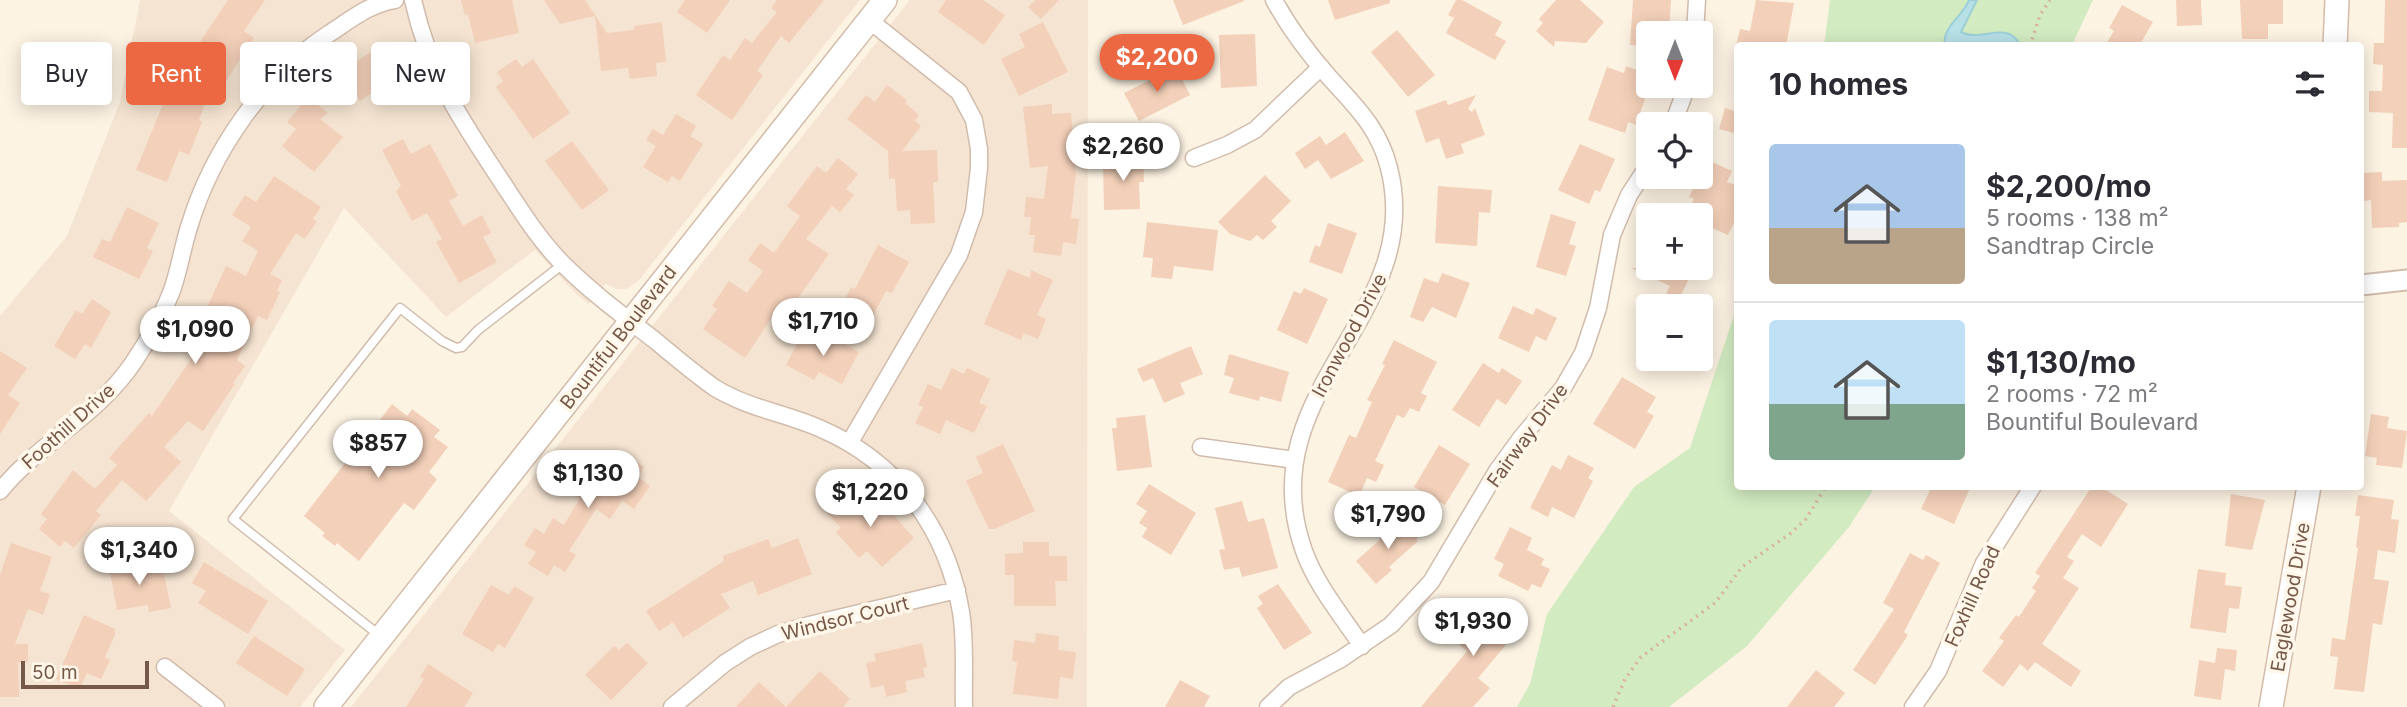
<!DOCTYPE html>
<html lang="en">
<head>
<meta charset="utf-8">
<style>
	:root { --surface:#fff; --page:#f7f7f7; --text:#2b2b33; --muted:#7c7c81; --line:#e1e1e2; --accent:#ec6843 }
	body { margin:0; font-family:Inter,sans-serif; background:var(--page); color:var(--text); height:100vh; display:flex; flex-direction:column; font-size:26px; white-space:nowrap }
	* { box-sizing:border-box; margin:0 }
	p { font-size:23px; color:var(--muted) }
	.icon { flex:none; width:38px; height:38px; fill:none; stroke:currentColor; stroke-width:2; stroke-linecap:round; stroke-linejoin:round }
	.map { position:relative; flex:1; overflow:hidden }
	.sheet { position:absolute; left:1734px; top:42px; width:630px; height:448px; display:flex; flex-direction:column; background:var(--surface); border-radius:7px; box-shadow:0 4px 18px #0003 }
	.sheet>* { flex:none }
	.hud { position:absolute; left:21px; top:42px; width:665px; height:63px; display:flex; gap:14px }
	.needle { width:46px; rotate:180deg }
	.controls { position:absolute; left:1636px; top:21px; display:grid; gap:14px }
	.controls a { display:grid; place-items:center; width:77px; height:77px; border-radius:7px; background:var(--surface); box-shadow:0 4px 18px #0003; font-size:35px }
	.scale { position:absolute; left:21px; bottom:18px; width:128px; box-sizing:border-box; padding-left:7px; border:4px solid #765848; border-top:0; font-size:19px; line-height:24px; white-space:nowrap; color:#765848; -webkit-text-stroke:5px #fff7ea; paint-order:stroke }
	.price { position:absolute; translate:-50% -60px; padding:0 16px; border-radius:24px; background:#fff; color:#222; font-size:23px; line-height:46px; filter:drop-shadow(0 2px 4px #0008) }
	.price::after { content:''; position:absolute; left:50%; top:42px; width:21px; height:16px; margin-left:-10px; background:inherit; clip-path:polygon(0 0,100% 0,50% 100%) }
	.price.active { background:var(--accent); color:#fff }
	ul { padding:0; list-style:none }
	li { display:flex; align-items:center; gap:21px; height:175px; padding:0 35px }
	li+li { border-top:2px solid var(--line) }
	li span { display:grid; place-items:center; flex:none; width:196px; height:140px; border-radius:7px; color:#555 }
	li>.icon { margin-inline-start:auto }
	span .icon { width:84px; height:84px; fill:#fffc; stroke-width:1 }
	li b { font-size:30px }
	h2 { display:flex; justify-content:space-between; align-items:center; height:84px; padding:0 35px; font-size:30px }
	.tag { padding:0 24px; border-radius:7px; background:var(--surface); box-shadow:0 4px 18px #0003; font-size:24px; line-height:63px }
	.tag.active { background:var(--accent); color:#fff }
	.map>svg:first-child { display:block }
	.residential { fill:#f5e4d1 }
	.green { fill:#d2ebc1 }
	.water { fill:#b7e0e7; stroke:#9cd0d9; stroke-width:2 }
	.building { fill:#f3d0b9 }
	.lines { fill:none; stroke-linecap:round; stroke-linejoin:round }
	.service-casing { stroke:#d1bcac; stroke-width:11 }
	.minor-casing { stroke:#d1bcac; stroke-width:19 }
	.tertiary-casing { stroke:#d1bcac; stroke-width:23 }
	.secondary-casing { stroke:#d4bca9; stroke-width:26 }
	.path { stroke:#d8b39c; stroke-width:3.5; stroke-dasharray:2 5; stroke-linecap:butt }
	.service { stroke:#fff; stroke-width:8 }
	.minor { stroke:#fff; stroke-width:16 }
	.tertiary { stroke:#fff; stroke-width:19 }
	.secondary { stroke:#fff; stroke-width:23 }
	.labels { text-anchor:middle; stroke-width:7; stroke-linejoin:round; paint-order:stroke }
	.street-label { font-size:19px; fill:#765848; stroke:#fff7ea }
</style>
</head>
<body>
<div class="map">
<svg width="2407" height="707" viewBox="0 0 2407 707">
	<rect width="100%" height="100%" fill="#fdf3e3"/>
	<path class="residential" d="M140 0H860L639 280 626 289H616L606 284 589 304 576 294 535 250 446 317 344 208 169 511 345 650 300 707H0V316L67 236 120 102Z
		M910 0H1088L1087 707H351Z"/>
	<path class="green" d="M1830 0H2093L2072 45 1824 46Z
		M1738 303V486L1875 487 1849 527 1747 646 1669 707H1517L1530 684 1547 614 1634 487 1690 448Z"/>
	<path class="water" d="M1969 0H1977L1961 32C1982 43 2007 19 2020 45H1945C1941 28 1964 15 1969 0Z"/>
	<path class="building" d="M228 0H265L244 31 254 38 226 81 190 57Z
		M461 0H512L519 33 475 43 468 14 465 15Z
		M544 0H585L607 33 634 30V26L662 22 666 62 656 63 657 76 630 79 628 68 601 71 595 16 560 24Z
		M685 0H730L707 33 677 12Z
		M777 0H824L789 43 781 36 757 71 763 75 732 120 696 95 723 55 730 60 745 38 752 43 777 12 771 8Z
		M946 0H983L1005 15 984 45 938 12Z
		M1035 0H1059L1041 19 1028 7Z
		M1173 0H1244V1L1183 25Z
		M1328 0H1390V3L1335 20Z
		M1456 0H1462L1502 22 1495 35 1506 41 1495 60 1446 33 1454 18 1448 15Z
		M1556 0H1580L1604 22 1586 43 1555 41 1554 47 1536 31 1543 23 1539 19Z
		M1633 0H1671L1669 33H1648V46L1630 45Z
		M1756 0 1794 3 1786 46H1736L1740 29 1750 31Z
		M2176 0H2201L2202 25 2177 26Z
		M2240 0H2283V24H2268V39H2242Z
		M2385 0H2407V148H2392L2393 113 2369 112V91H2382L2383 65 2373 64 2374 43H2384Z
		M2122 5 2153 22 2139 46H2105L2114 31 2109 28Z
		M1043 22 1068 72 1019 96 1001 59 1025 47 1019 34Z
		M1397 30 1435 75 1408 97 1371 52Z
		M1255 34 1257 86 1221 88 1219 35Z
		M381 45 400 74 360 101 356 94 345 102 335 88 344 82 338 74Z
		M516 59 522 67 533 59 570 113 533 139 496 87 503 81 497 72Z
		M1626 66 1648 74V90L1636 125 1628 122 1625 133 1588 120 1607 67 1624 73Z
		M1176 67 1190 95 1139 121 1124 93Z
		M887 85 907 100 905 103 919 115 915 121 921 126 902 151 937 150 938 182H933L935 223 911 224 910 210 897 211 895 178 889 179 888 151 847 119 866 95 875 102Z
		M168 92 204 106 199 120 202 122 189 155 179 151 167 182 136 170Z
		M1476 95 1468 109 1472 112 1475 108 1485 135 1461 144 1464 153 1446 159 1439 138 1426 143 1415 111 1446 100 1448 105Z
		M308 97 328 113 320 119 343 137 314 172 282 146 296 129 287 122Z
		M1052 104V114L1071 113 1076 173 1071 218 1079 219 1076 244 1063 242 1061 256 1033 252 1035 235H1029L1031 217H1024L1026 197 1044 199 1048 166 1030 168 1023 107Z
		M1725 108 1738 112V134L1719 129Z
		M676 114 696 126 690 136 703 144 680 181 672 176 668 182 643 167 656 146 646 140 653 129 663 135Z
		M1345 132 1364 161 1331 179 1318 160 1305 169 1295 153 1320 136 1326 145Z
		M403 139 411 154 430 144 458 196 449 201 463 226 482 215 491 233 483 237 497 262 459 283 436 242 442 239 427 213 412 221 396 191 401 186 382 150Z
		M572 141 609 190 582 210 545 161Z
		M1580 144 1615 159 1600 192 1595 190 1589 204 1558 190Z
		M1121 155H1143L1144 182H1139L1140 209 1104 210 1103 164 1121 163Z
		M1701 157 1732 171 1727 182 1738 186V214L1728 235 1712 228 1701 253V215H1686L1694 199 1689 197 1699 177H1701Z
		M838 158 858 174 846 189 854 195 840 212 832 206 806 239 829 254 791 308 782 302 745 358 703 329 717 309 712 306 729 281 747 293 763 271 748 260 760 243 774 253 800 216 787 206 817 166 826 173Z
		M2382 172V181L2407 180V222L2399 223V227L2372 228 2371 200 2364 201 2363 173Z
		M1265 175 1291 201 1271 221 1277 227 1263 240 1257 235 1250 241 1230 234 1218 222Z
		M274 176 321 207 313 219 317 221 305 239 296 233 270 274 282 280 277 291 280 292 267 320 258 316 237 360 245 366 233 383 235 384 203 431 188 421 164 447 181 462 146 501 122 480 96 511 101 515 74 548 65 541 60 547 39 529 47 519 41 514 73 470 95 489 117 465 109 458 149 413 152 416 213 327 205 323 209 314 205 312 226 266 246 276 258 251 242 241 251 227 232 215 245 195 256 202Z
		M1438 186 1492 190 1490 213 1479 212 1477 246 1435 243Z
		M127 207 159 223 147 248 153 251 139 279 93 257 102 239 110 242Z
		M1551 214 1576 222 1569 244 1576 246 1566 276 1536 267Z
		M1147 222 1218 230 1213 271 1174 266 1172 279 1151 277 1153 258 1143 257Z
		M1328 223 1357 233 1342 274 1309 262 1315 245 1320 247Z
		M878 245 909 262 892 293 886 291 871 319 843 304 851 287 855 289Z
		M1631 268H1694L1676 306H1660L1670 286Z
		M1008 269 1030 278 1031 270 1053 280 1037 315 1046 319 1038 339 1024 333 1021 340 984 324Z
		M1442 273 1470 283 1456 318 1432 307 1423 322 1410 317 1424 278 1438 283Z
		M1304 288 1328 299 1307 344 1277 330 1294 291 1301 294Z
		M92 299 111 312 91 348 85 344 75 359 54 346 76 310 82 314Z
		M1513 306 1533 315 1536 308 1557 318 1546 341 1536 336 1529 352 1498 338Z
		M803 333 819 342 824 333 859 352 842 384 819 372 814 380 786 365Z
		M1394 340 1437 362 1421 393 1427 396 1419 412 1410 408 1404 418 1397 415 1375 461 1384 465 1376 482 1367 478 1359 496 1328 482 1349 435 1356 438 1372 402 1367 400 1385 365 1382 364Z
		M1191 346 1203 374 1180 383 1185 394 1164 403 1153 378 1143 382 1137 369Z
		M0 351 27 368 8 395 20 403 0 434Z
		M1229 354 1289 372 1281 402 1260 396 1259 401 1229 393 1234 378 1224 375Z
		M1483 363 1499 373 1502 368 1522 381 1506 405 1497 399 1479 427 1452 410Z
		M952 368 964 374 967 368 990 379 979 403 987 406 974 433 946 420 940 434 915 423 923 407 918 405 928 384 941 390Z
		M1622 377 1656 397 1647 412 1654 416 1635 449 1593 424Z
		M392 404 407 416 412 409 440 430 434 437 448 447 429 472 437 479 414 510 404 503 359 561 337 543 335 546 322 536 325 533 304 516 349 458 340 451 363 421 373 429Z
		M2371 414 2389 417 2387 428 2407 431 2402 468 2376 465 2377 458 2365 456Z
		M1145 415 1152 467 1117 471 1112 428H1117L1116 418Z
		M1003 444 1035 511 994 529H989L966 481 983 473 976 457Z
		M1439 445 1470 464 1445 505 1414 487Z
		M600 449 618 462 624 453 644 467 638 477 650 486 634 509 622 501 610 519 596 509 569 551 576 555 565 572 554 565 548 576 528 564 536 552 524 545 535 528 544 534 553 518 564 525 580 498 576 496 596 468 590 464Z
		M1568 455 1594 468 1588 478 1593 481 1574 518 1552 507 1548 517 1530 508 1552 465 1561 470Z
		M1149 484 1196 513 1171 555 1142 537 1147 528 1139 523 1147 511 1136 504Z
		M1932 486H1971L1954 524 1921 509Z
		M2092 486H2100L2128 504 2101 547 2082 534 2067 557 2074 561 2063 578 2079 588 2042 644 2081 671 2071 687 2035 662 2028 671 2020 664 2003 687 1982 671 2004 641 1999 638 2016 615 2019 617 2036 591 2032 588 2040 576 2035 573Z
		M848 493 864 511 878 498 914 538 882 567 867 551 859 558 836 532 841 528 827 513Z
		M2231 494 2265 500 2252 550 2225 546Z
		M2358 495 2394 500 2391 519 2399 520 2395 553 2378 550 2374 579 2389 581 2382 625 2373 623 2364 692 2334 689 2338 657 2330 656 2332 638 2345 640 2358 548 2356 547 2360 516H2355Z
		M1242 501 1248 522 1264 518 1278 568 1242 577 1239 567 1224 570 1219 550 1225 549 1215 508Z
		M1403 519 1419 536 1416 540 1418 541 1389 567 1392 570 1376 584 1356 561Z
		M1510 527 1532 538 1527 550 1544 559 1541 565 1550 569 1541 588 1532 584 1528 591 1498 576 1504 564 1494 559Z
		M798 538 812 574 758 595 753 581 721 594 730 608 683 638 673 622 659 631 646 611 724 561 723 556 768 539 772 548Z
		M1023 542H1049V556H1067V581H1055L1056 606H1014V575H1005V554L1023 553Z
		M11 543 52 557 40 591 50 594 43 615 28 609 15 644H28V662L18 663 19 697H0V575Z
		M1910 553 1923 560 1926 555 1940 563 1904 632 1908 635 1875 685 1853 670 1894 609 1883 603Z
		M141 561 143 571 163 569 171 608 149 612 148 605 117 610 109 567Z
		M204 562 268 601 248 634 198 603 206 591 192 583Z
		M2198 569 2226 573 2225 585 2242 587 2239 609 2229 608 2226 633 2190 628Z
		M1278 584 1312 633 1284 650 1257 608 1263 604 1258 596Z
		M491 585 509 595 514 586 534 598 505 648 498 644 493 652 462 634Z
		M1492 604 1520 628 1478 678 1490 688 1473 707H1421L1467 651 1446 633 1465 611 1477 621Z
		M84 615 115 629V635L105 657 110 660 101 679 87 673 80 689 56 679Z
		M1036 633 1059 636 1058 650 1076 652 1073 679 1060 677 1058 699 1013 694 1017 662 1012 661 1014 640 1035 643Z
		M254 636 305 669 287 696 236 663Z
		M627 643 648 663 611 700 585 675 614 646 619 650Z
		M922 643 927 667 923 668 925 677 905 681 907 692 886 697 884 685 871 688 866 663 876 661 874 654Z
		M2217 648 2237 650 2235 671 2225 669 2221 700 2194 696 2199 660 2215 663Z
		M428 664 473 693 464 707H406L424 679 420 677Z
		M1816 670 1845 693 1834 707H1787Z
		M820 671 850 699 843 707H736L759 682 786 707Z
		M1180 680 1210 696 1204 707H1165Z"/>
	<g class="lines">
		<g class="service-casing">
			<path id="service" d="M379 635 233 519 400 308 442 341 456 348 462 347 478 330 563 264"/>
		</g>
		<g class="minor-casing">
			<path id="minor" d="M413 0C430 75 459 117 500 179 520 209 538 239 563 264 592 293 625 317 657 342 676 358 695 374 715 388 748 408 784 413 819 428 897 461 947 528 961 612 966 643 963 676 964 707
				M1274 0C1289 28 1308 53 1329 77 1356 107 1379 128 1389 168 1427 316 1247 391 1304 551 1316 585 1342 616 1362 646
				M1695 33 1697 0
				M1673 124 1687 86
				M1194 158 1227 145 1255 130 1321 67
				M850 442 959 255 974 212 979 168V149L974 120 959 92 869 20
				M1201 447 1295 460
				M0 491C39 443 98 415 133 363 148 341 161 318 171 293 179 272 182 249 189 227 212 151 263 77 330 33 350 20 371 3 395 0
				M165 667 216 707
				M672 707 725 663 750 647 778 634 809 625 957 590
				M1268 707 1289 687 1341 659 1391 625 1431 582 1497 471 1521 438 1563 388 1583 353 1598 308 1612 235 1629 195 1648 166
				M1913 707 1938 671 1984 563 2033 486"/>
		</g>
		<g class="tertiary-casing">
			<path id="tertiary" d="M2361 285 2407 280"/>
		</g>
		<g class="secondary-casing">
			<path id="secondary" d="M2335 46 2337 0
				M326 707 885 0
				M2271 707 2309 486"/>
		</g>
		<path class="path" d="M2030 46 2040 15 2050 0
			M1613 707 1625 679 1641 657 1715 603 1742 567 1791 533 1806 519 1826 486"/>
		<use href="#service" class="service"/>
		<use href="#minor" class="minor"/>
		<use href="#tertiary" class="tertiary"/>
		<use href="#secondary" class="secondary"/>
	</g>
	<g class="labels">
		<g class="street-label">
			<text transform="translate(1349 335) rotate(-62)" y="7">Ironwood Drive</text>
			<text transform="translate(618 337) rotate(-52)" y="7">Bountiful Boulevard</text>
			<text transform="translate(68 426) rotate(-42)" y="7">Foothill Drive</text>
			<text transform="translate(1527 435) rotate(-54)" y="7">Fairway Drive</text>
			<text transform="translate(1972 596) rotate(-66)" y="7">Foxhill Road</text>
			<text transform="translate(2290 597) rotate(-80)" y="7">Eaglewood Drive</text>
			<text transform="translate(845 618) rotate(-14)" y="7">Windsor Court</text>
		</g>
	</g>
</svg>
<div class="controls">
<a><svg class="needle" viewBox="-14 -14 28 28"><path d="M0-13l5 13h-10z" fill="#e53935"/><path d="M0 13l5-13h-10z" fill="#7c7c81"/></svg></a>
<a><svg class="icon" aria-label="locate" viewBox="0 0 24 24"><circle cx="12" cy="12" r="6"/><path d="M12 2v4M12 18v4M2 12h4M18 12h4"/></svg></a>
<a>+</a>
<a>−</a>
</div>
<div class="scale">50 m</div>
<b class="price active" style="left:1157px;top:94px">$2,200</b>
<b class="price" style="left:1123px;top:183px">$2,260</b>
<b class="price" style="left:823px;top:358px">$1,710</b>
<b class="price" style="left:195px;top:366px">$1,090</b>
<b class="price" style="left:378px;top:480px">$857</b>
<b class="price" style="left:588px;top:510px">$1,130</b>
<b class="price" style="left:870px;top:529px">$1,220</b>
<b class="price" style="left:1388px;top:551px">$1,790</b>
<b class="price" style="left:139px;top:587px">$1,340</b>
<b class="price" style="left:1473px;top:658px">$1,930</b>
<div class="hud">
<a class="tag">Buy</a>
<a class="tag active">Rent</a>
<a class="tag">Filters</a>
<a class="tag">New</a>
</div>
<section class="sheet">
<h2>10 homes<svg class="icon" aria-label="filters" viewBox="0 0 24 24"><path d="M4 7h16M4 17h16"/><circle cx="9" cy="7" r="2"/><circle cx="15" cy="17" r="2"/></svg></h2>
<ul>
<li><span style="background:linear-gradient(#a9c7e8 60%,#b9a48a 0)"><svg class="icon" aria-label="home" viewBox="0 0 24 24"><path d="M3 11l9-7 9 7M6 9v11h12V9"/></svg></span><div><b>$2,200/mo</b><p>5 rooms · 138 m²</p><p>Sandtrap Circle</p></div></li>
<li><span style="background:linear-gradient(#bfe0f5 60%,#7fa58c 0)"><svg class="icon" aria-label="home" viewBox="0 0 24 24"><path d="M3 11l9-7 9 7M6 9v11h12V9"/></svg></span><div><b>$1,130/mo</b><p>2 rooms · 72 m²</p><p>Bountiful Boulevard</p></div></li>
</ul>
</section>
</div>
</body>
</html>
